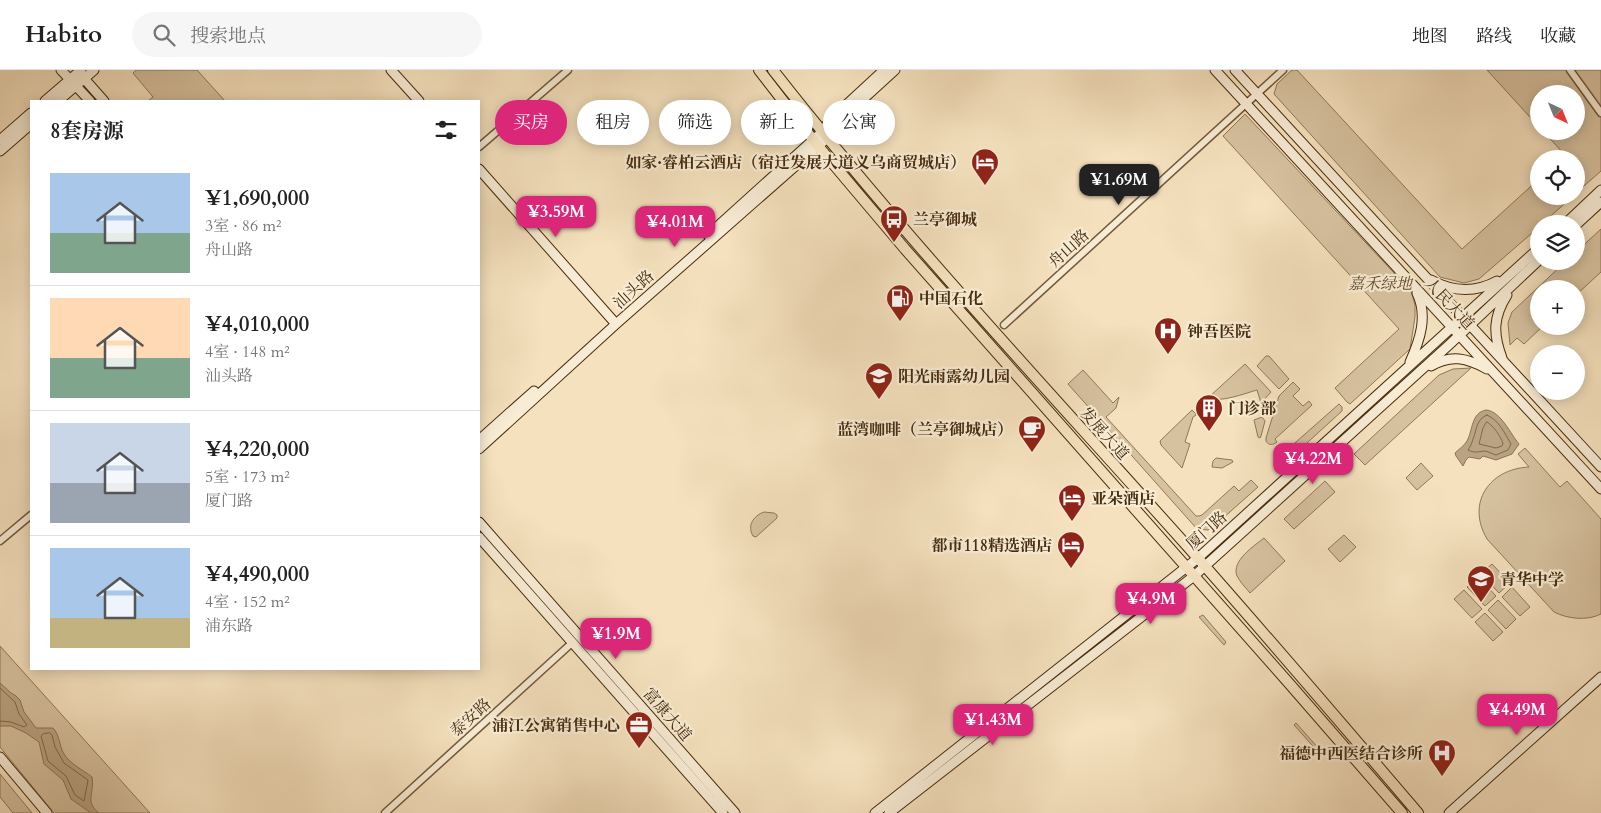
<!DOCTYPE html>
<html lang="zh">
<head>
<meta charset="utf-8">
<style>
	:root { --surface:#fff; --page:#f6f6f6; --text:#222; --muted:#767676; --line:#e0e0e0; --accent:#db2777 }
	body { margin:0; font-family:Cardo,"Noto Serif SC",serif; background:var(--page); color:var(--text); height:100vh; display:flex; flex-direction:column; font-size:19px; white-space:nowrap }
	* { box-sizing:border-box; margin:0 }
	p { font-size:16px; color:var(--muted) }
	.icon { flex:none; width:28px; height:28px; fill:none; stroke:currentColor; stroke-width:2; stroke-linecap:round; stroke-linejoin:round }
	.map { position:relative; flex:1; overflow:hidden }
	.sheet { position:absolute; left:30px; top:30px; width:450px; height:570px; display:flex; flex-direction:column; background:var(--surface); border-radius:0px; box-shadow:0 2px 12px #0003 }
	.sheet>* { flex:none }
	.hud { position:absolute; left:495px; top:30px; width:475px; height:45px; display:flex; gap:10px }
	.needle { width:32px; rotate:137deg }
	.fabs { position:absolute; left:1530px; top:15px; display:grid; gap:10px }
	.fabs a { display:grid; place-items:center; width:55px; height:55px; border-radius:50%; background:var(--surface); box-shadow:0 2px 12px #0003; font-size:25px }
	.price { position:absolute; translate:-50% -42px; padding:0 11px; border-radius:10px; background:var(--accent); color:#fff; font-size:16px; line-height:32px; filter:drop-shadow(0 1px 2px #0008) }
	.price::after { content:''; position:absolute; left:50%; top:30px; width:15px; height:11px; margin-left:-8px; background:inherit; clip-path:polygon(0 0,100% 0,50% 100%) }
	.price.on { background:#222; color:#fff }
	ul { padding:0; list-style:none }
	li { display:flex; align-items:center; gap:15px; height:125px; padding:0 20px }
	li+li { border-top:1px solid var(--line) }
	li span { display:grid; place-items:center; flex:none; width:140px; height:100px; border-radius:0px; color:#555 }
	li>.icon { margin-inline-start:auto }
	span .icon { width:60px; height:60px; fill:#fffc; stroke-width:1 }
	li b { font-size:21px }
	h2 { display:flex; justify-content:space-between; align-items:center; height:60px; padding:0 20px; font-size:21px }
	.chip { padding:0 18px; border-radius:22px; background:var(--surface); box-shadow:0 2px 12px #0003; font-size:18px; line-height:45px }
	.chip.on { background:var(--accent); color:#fff }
	header { display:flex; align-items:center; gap:30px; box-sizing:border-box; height:70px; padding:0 25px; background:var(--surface); border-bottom:1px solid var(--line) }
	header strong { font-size:24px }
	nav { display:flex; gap:28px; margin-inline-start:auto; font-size:18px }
	.search { width:350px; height:45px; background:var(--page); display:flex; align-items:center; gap:12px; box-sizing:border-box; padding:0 18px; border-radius:28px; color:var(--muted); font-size:19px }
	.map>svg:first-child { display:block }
	.green { fill:#d7c2a0; stroke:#8f7757 }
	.water { fill:#baa382; stroke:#8c7354 }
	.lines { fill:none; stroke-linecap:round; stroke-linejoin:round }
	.shore { stroke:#806848; stroke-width:1 }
	.street-casing { stroke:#72593a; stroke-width:9 }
	.secondary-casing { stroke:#472c0e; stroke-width:11 }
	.primary-casing { stroke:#472c0e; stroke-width:12 }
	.street { stroke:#f8ecd5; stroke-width:6 }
	.secondary { stroke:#f8ecd5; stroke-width:9 }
	.primary { stroke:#f5e1be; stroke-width:10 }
	.labels { text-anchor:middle; stroke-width:4.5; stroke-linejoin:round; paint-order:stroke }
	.poi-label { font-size:16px; font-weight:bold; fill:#472c0e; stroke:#f8ecd5; text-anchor:start }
	.street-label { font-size:16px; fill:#472c0e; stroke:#f8ecd5 }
	.park-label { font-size:16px; font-style:italic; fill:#644a2b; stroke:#f8ecd5 }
</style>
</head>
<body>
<header>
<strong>Habito</strong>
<div class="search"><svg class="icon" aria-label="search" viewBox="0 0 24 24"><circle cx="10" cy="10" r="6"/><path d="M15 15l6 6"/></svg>搜索地点</div>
<nav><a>地图</a><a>路线</a><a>收藏</a></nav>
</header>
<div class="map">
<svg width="1601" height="743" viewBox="0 0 1601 743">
	<rect width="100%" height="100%" fill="#f5e1be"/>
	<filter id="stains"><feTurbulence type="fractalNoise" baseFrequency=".004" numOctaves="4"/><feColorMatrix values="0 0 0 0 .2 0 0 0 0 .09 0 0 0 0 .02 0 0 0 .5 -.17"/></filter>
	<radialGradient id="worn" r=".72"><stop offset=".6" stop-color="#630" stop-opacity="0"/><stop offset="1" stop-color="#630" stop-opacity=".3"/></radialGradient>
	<path class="green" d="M136 0H197L225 31H148L153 27 133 3Z
		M1292 0H1297L1462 179 1539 109V126H1573L1542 154H1539V157L1479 209 1464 213 1440 207 1274 24 1277 14Z
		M1487 0H1601V101L1576 123V89H1561L1565 85 1543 61H1576V24H1539V57Z
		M1245 44 1411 221 1415 235V247L1410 279 1350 334 1347 332 1335 318 1399 259 1223 66Z
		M1601 159V202L1576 225V219H1539V256H1543L1524 274 1517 268 1510 275 1508 253 1512 242 1566 191H1576V182Z
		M1266 286H1269L1289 309 1279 319 1257 296Z
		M1245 294 1271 322 1261 333 1257 320C1246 323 1218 334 1209 327Z
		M1471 298 1365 395 1354 384 1439 305 1453 299Z
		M1083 300 1113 333 1119 327 1116 338 1106 347 1196 446H1199L1202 445 1234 416 1239 421 1251 410 1258 417 1213 457 1208 460 1197 459 1068 314Z
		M1293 312 1300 319 1293 326 1303 336 1309 331 1312 335 1275 369 1277 372C1273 375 1269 376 1266 371V368L1279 326Z
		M1339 334 1342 337V341L1285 393 1279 387Z
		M1192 340 1196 344V345L1193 347 1185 372 1190 374 1182 398 1161 375 1160 371Z
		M1262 347 1265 351 1261 366 1260 368 1258 367 1254 350Z
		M1525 378 1560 417 1567 411 1601 449V544C1587 551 1568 549 1554 542L1487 469C1466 433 1489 399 1529 397L1518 384Z
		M1216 388 1232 390 1233 392 1222 398 1212 397 1213 391Z
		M1421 393 1433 406 1417 420 1406 408Z
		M1325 411 1335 422 1294 459 1284 449Z
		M764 442 774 443 777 445V448L756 467 753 466C747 456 753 446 764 442Z
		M1344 465 1356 477 1340 492 1328 479Z
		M1264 468 1285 491 1250 523C1246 518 1240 512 1237 506 1231 491 1254 476 1264 468Z
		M1492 494 1510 513 1499 523 1481 504Z
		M1478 507 1496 526 1485 536 1467 517Z
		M1512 517 1530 537 1520 546 1502 527Z
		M1464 520 1482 539 1472 548 1454 529Z
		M1498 530 1516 549 1506 559 1488 540Z
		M1485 543 1503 562 1493 571 1475 552Z
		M1203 545 1226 572 1224 575 1199 547Z
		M0 576 150 743H54L0 677Z
		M1296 653 1321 681 1319 683 1294 655Z
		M0 704 32 743H13L0 727Z"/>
	<path class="water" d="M1486 340C1501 341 1511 365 1519 374L1512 384 1496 390 1483 386 1480 389 1469 387 1466 390 1463 396 1456 386 1455 383C1459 379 1464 376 1467 371 1473 360 1471 343 1486 340Z
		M0 613 11 623 16 626 20 630 24 642 36 658H53C60 665 59 676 64 684 70 694 83 700 92 707 95 722 84 732 99 743H91L71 729 63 710 44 694 39 672 26 663 11 656H0Z"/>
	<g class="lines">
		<path class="shore" d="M1487 345C1499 350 1505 364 1511 374L1508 380 1496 385C1492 384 1488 381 1484 381 1478 382 1474 383 1468 380 1470 377 1472 373 1473 369 1477 360 1476 349 1487 345Z
			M1487 352C1494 356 1500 366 1503 373L1502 376 1496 378 1479 374 1483 358Z
			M0 618 15 632 19 644 27 655 24 657 11 652 0 651
			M50 663 52 665 55 677 64 693 88 710 84 731 75 725 66 706 48 691 41 666 43 664Z"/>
		<g class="street-casing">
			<path id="street" d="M1570 0 1601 43
				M479 77 568 0
				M1004 255 1283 0
				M0 471 31 445
				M385 743 573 572"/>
		</g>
		<g class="secondary-casing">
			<path id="secondary" d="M61 0 90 31
				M391 0 419 31
				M1215 0 1601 419
				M1235 0 1601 397
				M81 5 104 31
				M45 31 81 0
				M58 31 94 0
				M0 70 31 43
				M0 81 31 54
				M479 99 616 254
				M1565 154 1601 120
				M1576 155 1601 132
				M708 165 822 62 831 49 884 0
				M1431 210C1453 222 1475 223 1497 211
				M1502 288C1493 264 1493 247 1507 225
				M1410 292C1420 270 1428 246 1417 223
				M1431 296C1451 284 1467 288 1487 299
				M479 370 534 321
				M479 379 616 254 827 68 836 54 895 0
				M479 452 735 743
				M479 467 723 743
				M0 687 47 743
				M875 743 1198 488 1539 178
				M889 743 1194 506 1450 274 1539 190
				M1449 743 1601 607"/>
		</g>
		<g class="primary-casing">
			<path id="primary" d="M759 0 818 76 905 179 1287 611 1402 743
				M773 0C903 166 1048 320 1188 477 1266 565 1342 654 1418 743"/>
		</g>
		<use href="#street" class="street"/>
		<use href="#secondary" class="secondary"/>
		<use href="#primary" class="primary"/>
	</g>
	<defs>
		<g id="hotel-pin" transform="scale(1.4375)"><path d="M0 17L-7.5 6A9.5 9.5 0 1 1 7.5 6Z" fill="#8f2418" stroke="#f8ecd5"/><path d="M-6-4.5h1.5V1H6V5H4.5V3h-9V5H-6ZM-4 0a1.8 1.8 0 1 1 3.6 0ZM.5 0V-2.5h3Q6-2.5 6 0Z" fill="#fff"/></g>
		<g id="bus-pin" transform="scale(1.4375)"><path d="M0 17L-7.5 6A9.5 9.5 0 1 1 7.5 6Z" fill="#8f2418" stroke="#f8ecd5"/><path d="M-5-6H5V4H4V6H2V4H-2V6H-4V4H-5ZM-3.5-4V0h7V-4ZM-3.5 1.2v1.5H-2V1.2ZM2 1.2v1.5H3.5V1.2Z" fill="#fff"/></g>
		<g id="fuel-pin" transform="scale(1.4375)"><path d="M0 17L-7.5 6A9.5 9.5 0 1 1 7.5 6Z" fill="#8f2418" stroke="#f8ecd5"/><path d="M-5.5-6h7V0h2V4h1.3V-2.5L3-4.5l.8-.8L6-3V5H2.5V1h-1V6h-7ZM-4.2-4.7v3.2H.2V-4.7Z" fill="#fff"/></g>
		<g id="hospital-pin" transform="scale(1.4375)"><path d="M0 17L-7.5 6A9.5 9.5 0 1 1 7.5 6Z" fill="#8f2418" stroke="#f8ecd5"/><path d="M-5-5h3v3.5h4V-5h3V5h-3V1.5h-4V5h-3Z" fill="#fff"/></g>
		<g id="school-pin" transform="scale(1.4375)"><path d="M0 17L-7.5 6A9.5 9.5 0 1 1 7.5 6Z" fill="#8f2418" stroke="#f8ecd5"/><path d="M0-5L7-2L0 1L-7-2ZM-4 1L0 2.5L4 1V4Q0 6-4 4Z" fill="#fff"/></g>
		<g id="building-pin" transform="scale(1.4375)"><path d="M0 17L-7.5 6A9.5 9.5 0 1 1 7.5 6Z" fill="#8f2418" stroke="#f8ecd5"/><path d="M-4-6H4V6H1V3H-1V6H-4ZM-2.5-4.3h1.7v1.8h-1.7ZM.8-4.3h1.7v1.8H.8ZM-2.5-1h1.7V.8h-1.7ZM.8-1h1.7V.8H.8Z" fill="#fff"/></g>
		<g id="cafe-pin" transform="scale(1.4375)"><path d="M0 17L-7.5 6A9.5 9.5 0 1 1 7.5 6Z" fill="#8f2418" stroke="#f8ecd5"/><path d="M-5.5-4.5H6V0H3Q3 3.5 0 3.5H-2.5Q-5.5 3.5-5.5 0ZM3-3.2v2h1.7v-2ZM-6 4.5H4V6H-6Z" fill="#fff"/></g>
		<g id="office-pin" transform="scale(1.4375)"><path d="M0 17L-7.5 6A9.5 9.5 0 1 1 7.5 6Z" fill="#8f2418" stroke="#f8ecd5"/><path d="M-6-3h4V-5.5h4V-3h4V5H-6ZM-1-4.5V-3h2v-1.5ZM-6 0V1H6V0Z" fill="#fff"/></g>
	</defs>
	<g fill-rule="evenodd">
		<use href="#hotel-pin" x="985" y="92"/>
		<use href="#bus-pin" x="894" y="149"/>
		<use href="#fuel-pin" x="900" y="228"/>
		<use href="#hospital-pin" x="1168" y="261"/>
		<use href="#school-pin" x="879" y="306"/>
		<use href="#building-pin" x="1209" y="338"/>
		<use href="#cafe-pin" x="1032" y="359"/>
		<use href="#hotel-pin" x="1072" y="428"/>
		<use href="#hotel-pin" x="1071" y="475"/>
		<use href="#school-pin" x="1481" y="509"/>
		<use href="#office-pin" x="639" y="655"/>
		<use href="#hospital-pin" x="1442" y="683"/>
	</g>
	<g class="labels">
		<g class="poi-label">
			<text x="966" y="98" text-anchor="end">如家·睿柏云酒店（宿迁发展大道义乌商贸城店）</text>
			<text x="913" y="155">兰亭御城</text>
			<text x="919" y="234">中国石化</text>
			<text x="1187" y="267">钟吾医院</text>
			<text x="898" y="312">阳光雨露幼儿园</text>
			<text x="1228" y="344">门诊部</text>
			<text x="1013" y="365" text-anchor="end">蓝湾咖啡（兰亭御城店）</text>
			<text x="1091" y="434">亚朵酒店</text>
			<text x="1052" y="481" text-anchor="end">都市118精选酒店</text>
			<text x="1500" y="515">青华中学</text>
			<text x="620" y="661" text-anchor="end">浦江公寓销售中心</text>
			<text x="1423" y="689" text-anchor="end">福德中西医结合诊所</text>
		</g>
		<g class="street-label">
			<text transform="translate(1068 178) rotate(-42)" y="6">舟山路</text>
			<text transform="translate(633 219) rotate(-42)" y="6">汕头路</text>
			<text transform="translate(1450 233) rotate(47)" y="6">人民大道</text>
			<text transform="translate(1105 363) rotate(48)" y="6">发展大道</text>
			<text transform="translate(1206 460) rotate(-42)" y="6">厦门路</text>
			<text transform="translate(668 644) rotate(49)" y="6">富康大道</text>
			<text transform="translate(470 647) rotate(-42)" y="6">泰安路</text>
		</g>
		<g class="park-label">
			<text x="1380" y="219">嘉禾绿地</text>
		</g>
	</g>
	<rect width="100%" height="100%" filter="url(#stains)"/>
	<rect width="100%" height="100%" fill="url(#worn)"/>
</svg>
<div class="fabs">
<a><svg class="needle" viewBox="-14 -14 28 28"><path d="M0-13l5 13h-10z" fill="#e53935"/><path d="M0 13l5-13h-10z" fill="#767676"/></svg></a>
<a><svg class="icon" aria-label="locate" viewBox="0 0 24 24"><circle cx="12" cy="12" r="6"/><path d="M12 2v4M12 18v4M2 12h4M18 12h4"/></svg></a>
<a><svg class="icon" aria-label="layers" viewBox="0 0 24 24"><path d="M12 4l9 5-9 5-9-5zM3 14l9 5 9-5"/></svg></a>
<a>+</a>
<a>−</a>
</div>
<b class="price on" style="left:1119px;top:136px">¥1.69M</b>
<b class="price" style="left:556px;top:168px">¥3.59M</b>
<b class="price" style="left:675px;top:178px">¥4.01M</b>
<b class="price" style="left:1313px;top:415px">¥4.22M</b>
<b class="price" style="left:1151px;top:555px">¥4.9M</b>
<b class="price" style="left:616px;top:590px">¥1.9M</b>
<b class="price" style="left:1517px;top:666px">¥4.49M</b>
<b class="price" style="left:993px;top:676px">¥1.43M</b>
<div class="hud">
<a class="chip on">买房</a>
<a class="chip">租房</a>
<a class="chip">筛选</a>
<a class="chip">新上</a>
<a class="chip">公寓</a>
</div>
<section class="sheet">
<h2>8套房源<svg class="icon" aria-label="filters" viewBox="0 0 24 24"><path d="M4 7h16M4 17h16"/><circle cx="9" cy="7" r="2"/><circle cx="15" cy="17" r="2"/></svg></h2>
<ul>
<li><span style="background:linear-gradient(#a9c7e8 60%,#7fa58c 0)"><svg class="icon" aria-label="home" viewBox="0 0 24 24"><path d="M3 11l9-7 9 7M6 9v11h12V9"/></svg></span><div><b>¥1,690,000</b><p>3室 · 86 m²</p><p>舟山路</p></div></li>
<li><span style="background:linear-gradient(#ffd9b3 60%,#7fa58c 0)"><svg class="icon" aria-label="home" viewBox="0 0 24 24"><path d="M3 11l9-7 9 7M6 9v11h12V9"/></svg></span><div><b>¥4,010,000</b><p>4室 · 148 m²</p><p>汕头路</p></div></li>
<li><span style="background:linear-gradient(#c9d6e8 60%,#9aa5b1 0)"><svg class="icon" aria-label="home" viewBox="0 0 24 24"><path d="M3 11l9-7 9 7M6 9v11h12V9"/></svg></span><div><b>¥4,220,000</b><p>5室 · 173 m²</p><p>厦门路</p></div></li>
<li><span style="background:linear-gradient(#a9c7e8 70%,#c2b280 0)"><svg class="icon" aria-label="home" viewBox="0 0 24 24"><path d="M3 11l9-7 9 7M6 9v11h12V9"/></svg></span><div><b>¥4,490,000</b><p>4室 · 152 m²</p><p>浦东路</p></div></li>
</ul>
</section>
</div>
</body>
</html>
